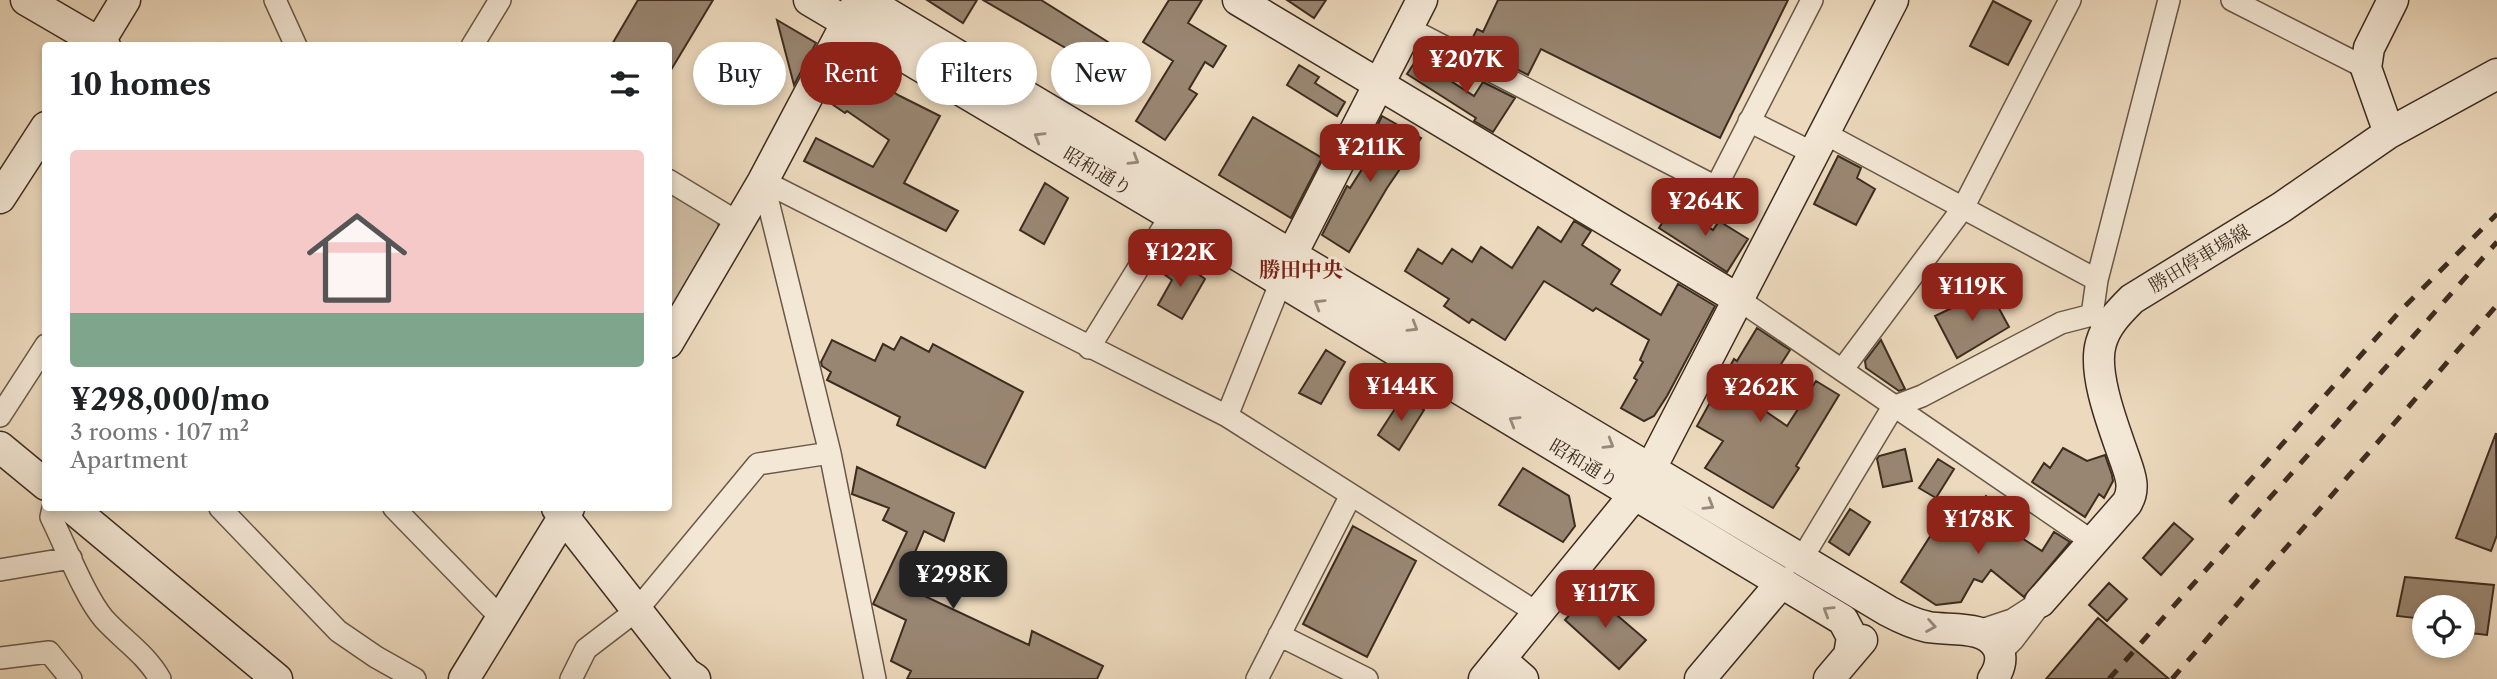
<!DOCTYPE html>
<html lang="en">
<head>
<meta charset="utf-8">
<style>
	:root { --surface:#fff; --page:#f2f2f2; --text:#202124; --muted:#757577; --accent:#8f2418 }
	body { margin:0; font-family:"Libre Caslon Text","Noto Serif JP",serif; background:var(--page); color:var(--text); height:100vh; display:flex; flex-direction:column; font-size:26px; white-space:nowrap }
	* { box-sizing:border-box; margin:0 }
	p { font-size:23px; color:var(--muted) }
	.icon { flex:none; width:38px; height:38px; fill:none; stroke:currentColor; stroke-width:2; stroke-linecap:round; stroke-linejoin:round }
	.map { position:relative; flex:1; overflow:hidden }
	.drawer { position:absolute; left:42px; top:42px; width:630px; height:469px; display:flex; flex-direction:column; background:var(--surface); border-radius:7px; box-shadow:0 4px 10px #0003 }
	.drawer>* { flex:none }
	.guide { position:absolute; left:693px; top:42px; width:665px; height:63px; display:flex; gap:14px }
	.fabs { position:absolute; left:2412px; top:595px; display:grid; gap:14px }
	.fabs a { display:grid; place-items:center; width:63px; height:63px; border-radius:50%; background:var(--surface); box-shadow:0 4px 10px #0003; font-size:35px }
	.price { position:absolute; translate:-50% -60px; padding:0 16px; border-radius:14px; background:var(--accent); color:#fff; font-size:23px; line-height:46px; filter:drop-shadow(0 2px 4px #0008) }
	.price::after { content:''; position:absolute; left:50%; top:42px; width:21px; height:16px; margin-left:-10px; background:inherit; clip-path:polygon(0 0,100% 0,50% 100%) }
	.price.selected { background:#222; color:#fff }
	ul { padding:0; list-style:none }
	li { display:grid; align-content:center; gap:14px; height:371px; padding:0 28px }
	li span { display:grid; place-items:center; height:217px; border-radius:7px; color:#555 }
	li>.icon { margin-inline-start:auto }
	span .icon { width:126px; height:126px; fill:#fffc; stroke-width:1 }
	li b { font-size:30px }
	h2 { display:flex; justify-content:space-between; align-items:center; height:84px; padding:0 28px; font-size:30px }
	.chip { padding:0 24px; border-radius:32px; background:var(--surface); box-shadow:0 4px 10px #0003; font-size:24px; line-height:63px }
	.chip.selected { background:var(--accent); color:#fff }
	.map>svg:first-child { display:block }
	.green { fill:#cfbca3; stroke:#867462; stroke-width:2 }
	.building { fill:#998672; stroke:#3d2c20; stroke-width:2 }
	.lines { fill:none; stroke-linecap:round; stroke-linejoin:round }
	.street-casing { stroke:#695848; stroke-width:24 }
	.secondary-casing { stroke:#3d2c20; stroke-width:33 }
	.street { stroke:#f3e7d5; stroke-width:21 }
	.secondary { stroke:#f3e7d5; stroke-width:30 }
	.rail { stroke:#3d2c20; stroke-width:5; stroke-dasharray:12 12; stroke-linecap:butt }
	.oneway { stroke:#988a7a }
	.labels { text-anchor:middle; stroke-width:6; stroke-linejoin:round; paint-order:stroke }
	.street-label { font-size:19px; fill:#3d2c20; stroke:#f3e7d5 }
	.neighbourhood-label { font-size:21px; font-weight:bold; fill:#7a1f14; stroke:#f3e7d5 }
</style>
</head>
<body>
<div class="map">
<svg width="2497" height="679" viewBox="0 0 2497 679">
	<rect width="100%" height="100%" fill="#eddabe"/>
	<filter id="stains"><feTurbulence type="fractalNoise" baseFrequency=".00286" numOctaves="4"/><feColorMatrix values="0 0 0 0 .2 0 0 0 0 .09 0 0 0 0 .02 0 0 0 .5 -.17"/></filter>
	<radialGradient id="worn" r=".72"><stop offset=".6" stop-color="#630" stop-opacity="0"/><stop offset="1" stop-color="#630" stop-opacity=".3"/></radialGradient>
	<path class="green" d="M668 192 717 222 720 231 676 305 669 306Z"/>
	<path class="building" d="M638 0H713L668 75V46H611Z
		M927 0H977L963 23Z
		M983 0H1041L1108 42 1093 64Z
		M1169 0H1202L1188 23 1226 46 1213 67 1205 62 1189 89 1197 94 1165 140 1136 121 1173 61 1143 42Z
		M1287 0H1326L1314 18Z
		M1498 0H1788L1720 138 1541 49 1528 75 1469 45 1477 29 1483 32Z
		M1993 1 2031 21 2008 65 1970 46Z
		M777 20 816 43 794 85Z
		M1417 59 1474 96 1483 82 1515 98 1493 132 1474 121 1476 118 1407 74Z
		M845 63 900 96 940 116 904 183 958 211 946 231 804 161 816 138 873 167 889 140 847 111 845 113 826 100Z
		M1299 65 1319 77 1315 83 1345 102 1337 116 1287 85Z
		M1382 116 1421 138 1387 188 1349 252 1322 235 1347 186 1350 188 1383 136 1375 131Z
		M1253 117 1322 158 1291 218 1219 175Z
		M1838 156 1861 168 1857 178 1875 189 1856 225 1814 204Z
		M1045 183 1068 198 1044 244 1020 230Z
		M1674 204 1713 230 1719 221 1748 239 1727 272 1659 228Z
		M1574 221 1591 231 1582 245 1620 270 1611 284 1661 315 1678 284 1715 306 1667 396 1654 416 1644 421 1621 408 1637 380 1634 378 1643 362 1640 360 1649 340 1596 308 1593 311 1544 281 1505 340 1472 319 1469 323 1444 306 1449 299 1405 271 1418 249 1442 264 1452 249 1472 262 1481 247 1512 268 1538 227 1561 242Z
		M1188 266 1205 279 1182 319 1158 305 1172 280 1154 267Z
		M1989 290 2009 327 1957 358 1935 316Z
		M1757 328 1790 350 1774 375 1772 374 1755 404 1787 426 1816 381 1839 395 1796 466 1799 468 1773 508 1705 468 1723 441 1697 426 1734 359 1737 361Z
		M901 337 929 352 933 344 1023 392 985 468 897 425 900 417 827 380 831 372 822 366 821 362 832 340 875 361 883 344 894 350Z
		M1881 340 1905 389 1899 391 1866 368 1865 361Z
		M1326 350 1345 362 1321 404 1299 393Z
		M1404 395 1424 410 1399 450 1378 435Z
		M2496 433 2497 535 2491 551 2456 538Z
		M2063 448 2087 461 2105 455 2112 475 2113 481 2104 498 2099 494 2085 517 2032 482 2044 463 2050 468Z
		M1905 449 1912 481 1883 487 1877 459 1879 456Z
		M1938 459 1954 469 1936 498 1919 488Z
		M857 467 954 513 944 541 924 531 901 585 1029 645 1032 631 1103 666 1097 679H907L911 671 891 661 906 620 873 604 907 532 883 520 889 508 852 494Z
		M1523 468 1569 496 1575 526 1563 542 1499 505Z
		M1986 496 2015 515 2006 528 2042 551 2054 532 2070 542 2024 597 1991 570 1982 582 1974 579 1961 602 1936 605 1901 582 1945 513 1966 527Z
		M1850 509 1870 522 1849 555 1829 542Z
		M2174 523 2193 539 2161 575 2143 558Z
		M1353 526 1416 561 1367 657 1303 624Z
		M2405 577 2494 585 2487 635 2462 632V607H2424V619L2397 616Z
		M2109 583 2127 599 2107 621 2089 605Z
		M1590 592 1646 640 1619 669 1565 620Z
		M2098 618 2169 679H2046Z"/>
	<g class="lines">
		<g class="street-casing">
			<path id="street" d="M275 0 296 46
				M2232 0 2366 68
				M1408 28 1716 187 1812 0
				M472 46 500 0
				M1749 121 1813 153
				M1824 133 2097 280
				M668 180 739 223
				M763 181 1227 416 1539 614
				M763 181 830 453 875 679
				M1738 299 2093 542
				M2092 315 2097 280 2169 0
				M1089 348 1171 215
				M1842 370 1963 208 2070 0
				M0 416 46 345
				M1227 416 1286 269
				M53 508 51 517C65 545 85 597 104 619 123 640 146 654 160 679
				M220 508 338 631 376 657 415 679
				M394 508 502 619
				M1801 560 1893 407 1922 396 2061 323 2092 315 2109 325
				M0 570 71 558
				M1976 632 2012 620 2040 602
				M1279 635 1367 679
				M2000 653 2013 640 2036 610
				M0 658 49 652 71 679
				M571 679 586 649 637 610 758 464 830 453
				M1257 679 1351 495"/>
		</g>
		<g class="secondary-casing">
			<path id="secondary" d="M26 0 105 46
				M809 0 1171 215 1843 620 1852 637 1849 655
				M865 0 1888 611C1901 618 1914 624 1928 627 1950 631 1986 624 1998 648 2003 659 1999 670 1993 679
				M1238 0 1738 299
				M97 46 125 0
				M2389 133 2366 68 2369 48 2393 0
				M0 198 46 127
				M1292 254 1422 0
				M668 343 763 181 855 7
				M0 447 46 485
				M72 508 277 679
				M557 508 686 673 695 679
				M2040 602 2127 503C2136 488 2130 474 2124 457 2114 428 2092 373 2101 343 2106 325 2119 312 2132 299L2282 207 2389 133 2497 74
				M1500 659 1523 679
				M464 679 569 508
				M1484 679 1635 494 1650 470 1893 0
				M1700 679 1782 582
				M1829 679 1862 640"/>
		</g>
		<use href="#street" class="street"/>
		<use href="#secondary" class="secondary"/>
		<path class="rail" d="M2230 503 2400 311 2497 214
			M2109 679 2497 242
			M2172 679 2497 305"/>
	</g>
	<defs><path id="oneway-chevron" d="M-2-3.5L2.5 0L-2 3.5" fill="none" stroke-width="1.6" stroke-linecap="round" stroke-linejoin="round" transform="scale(1.75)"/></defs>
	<g class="oneway">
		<use href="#oneway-chevron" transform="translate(1039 137) rotate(-149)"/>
		<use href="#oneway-chevron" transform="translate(1134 160) rotate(31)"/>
		<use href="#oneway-chevron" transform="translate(1319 304) rotate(-149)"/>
		<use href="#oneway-chevron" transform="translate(1413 327) rotate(31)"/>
		<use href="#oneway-chevron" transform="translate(1514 421) rotate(-149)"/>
		<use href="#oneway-chevron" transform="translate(1609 444) rotate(31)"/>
		<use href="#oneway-chevron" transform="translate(1709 505) rotate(31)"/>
		<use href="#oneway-chevron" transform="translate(1828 611) rotate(-148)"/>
		<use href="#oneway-chevron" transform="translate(1931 626) rotate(10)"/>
	</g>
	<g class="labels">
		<g class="street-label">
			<text transform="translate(1098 171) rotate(31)" y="7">昭和通り</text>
			<text transform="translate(2199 258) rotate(-31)" y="7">勝田停車場線</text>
			<text transform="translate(1584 463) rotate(31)" y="7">昭和通り</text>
		</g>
		<g class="neighbourhood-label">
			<text x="1301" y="277">勝田中央</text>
		</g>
	</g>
	<rect width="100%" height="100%" filter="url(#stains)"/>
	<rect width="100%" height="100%" fill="url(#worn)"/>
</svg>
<div class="fabs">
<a><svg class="icon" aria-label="locate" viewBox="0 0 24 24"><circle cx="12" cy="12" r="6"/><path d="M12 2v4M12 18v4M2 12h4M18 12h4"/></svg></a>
</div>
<b class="price" style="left:1466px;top:96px">¥207K</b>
<b class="price" style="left:1370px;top:184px">¥211K</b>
<b class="price" style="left:1705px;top:238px">¥264K</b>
<b class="price" style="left:1180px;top:289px">¥122K</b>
<b class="price" style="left:1972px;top:323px">¥119K</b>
<b class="price" style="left:1401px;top:423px">¥144K</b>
<b class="price" style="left:1760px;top:424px">¥262K</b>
<b class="price" style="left:1978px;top:556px">¥178K</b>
<b class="price selected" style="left:953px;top:611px">¥298K</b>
<b class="price" style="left:1605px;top:630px">¥117K</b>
<div class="guide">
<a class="chip">Buy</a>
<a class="chip selected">Rent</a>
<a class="chip">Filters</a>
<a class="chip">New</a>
</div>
<section class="drawer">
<h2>10 homes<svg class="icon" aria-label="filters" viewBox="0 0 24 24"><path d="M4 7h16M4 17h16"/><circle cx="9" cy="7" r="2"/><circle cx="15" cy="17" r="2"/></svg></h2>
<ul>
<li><span style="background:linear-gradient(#f6c9c9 75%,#7fa58c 0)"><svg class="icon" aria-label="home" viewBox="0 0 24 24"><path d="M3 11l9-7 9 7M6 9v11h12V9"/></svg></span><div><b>¥298,000/mo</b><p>3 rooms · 107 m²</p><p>Apartment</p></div></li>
</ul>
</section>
</div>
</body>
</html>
